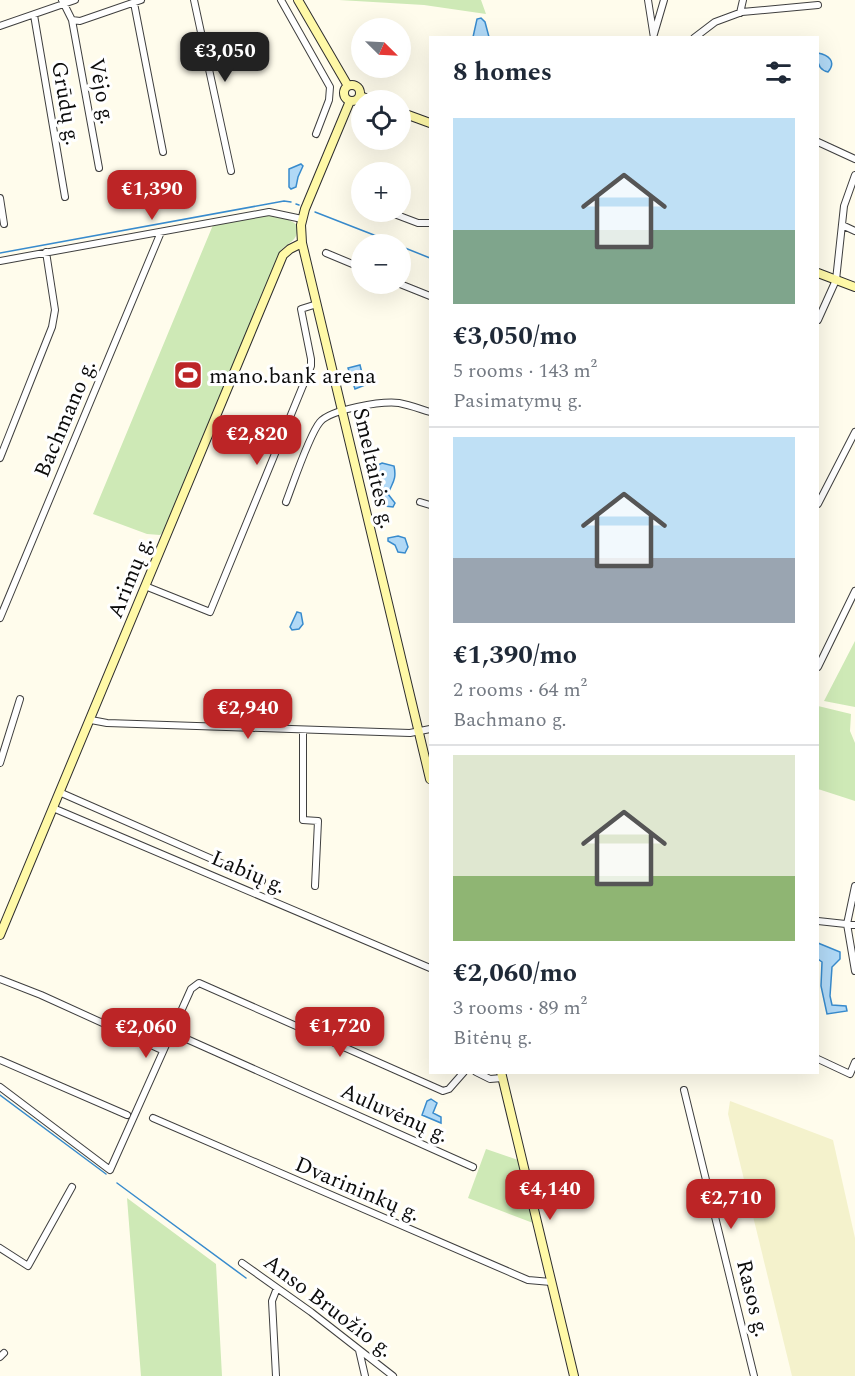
<!DOCTYPE html>
<html lang="en">
<head>
<meta charset="utf-8">
<style>
	:root { --surface:#fff; --page:#f6f6f7; --text:#1f2937; --muted:#747a83; --line:#e0e1e3; --accent:#bc2526 }
	body { margin:0; font-family:Spectral,serif; background:var(--page); color:var(--text); height:100vh; display:flex; flex-direction:column; font-size:22px; white-space:nowrap }
	* { box-sizing:border-box; margin:0 }
	p { font-size:20px; color:var(--muted) }
	.icon { flex:none; width:33px; height:33px; fill:none; stroke:currentColor; stroke-width:2; stroke-linecap:round; stroke-linejoin:round }
	.map { position:relative; flex:1; overflow:hidden }
	.drawer { position:absolute; left:429px; top:36px; width:390px; height:1038px; display:flex; flex-direction:column; background:var(--surface); border-radius:0px; box-shadow:0 6px 24px #0002 }
	.drawer>* { flex:none }
	.needle { width:39px; rotate:114deg }
	.controls { position:absolute; left:351px; top:18px; display:grid; gap:12px }
	.controls a { display:grid; place-items:center; width:60px; height:60px; border-radius:50%; background:var(--surface); box-shadow:0 6px 24px #0002; font-size:30px }
	.price { position:absolute; translate:-50% -51px; padding:0 14px; border-radius:12px; background:var(--accent); color:#fff; font-size:20px; line-height:39px; filter:drop-shadow(0 2px 3px #0008) }
	.price::after { content:''; position:absolute; left:50%; top:36px; width:18px; height:14px; margin-left:-9px; background:inherit; clip-path:polygon(0 0,100% 0,50% 100%) }
	.price.active { background:#222; color:#fff }
	ul { padding:0; list-style:none }
	li { display:grid; align-content:center; gap:12px; height:318px; padding:0 24px }
	li+li { border-top:2px solid var(--line) }
	li span { display:grid; place-items:center; height:186px; border-radius:0px; color:#555 }
	li>.icon { margin-inline-start:auto }
	span .icon { width:108px; height:108px; fill:#fffc; stroke-width:1 }
	li b { font-size:26px }
	h2 { display:flex; justify-content:space-between; align-items:center; height:72px; padding:0 24px; font-size:26px }
	.map>svg:first-child { display:block }
	.farmland { fill:#f4f2cc }
	.green { fill:#cee9b6 }
	.water { fill:#b1d9f6; stroke:#388bcd; stroke-width:1.5 }
	.lines { fill:none; stroke-linecap:round; stroke-linejoin:round }
	.stream { stroke:#388bcd; stroke-width:1.5 }
	.street-casing { stroke:#3f3f3f; stroke-width:8 }
	.secondary-casing { stroke:#2e2e2e; stroke-width:10 }
	.street { stroke:#fff; stroke-width:6 }
	.secondary { stroke:#fff9a7; stroke-width:8 }
	.labels { text-anchor:middle; stroke-width:6; stroke-linejoin:round; paint-order:stroke }
	.street-label { font-size:22px; fill:#0c0c0c; stroke:#fff }
	.poi-label { font-size:22px; fill:#0c0c0c; stroke:#fff; text-anchor:start }
</style>
</head>
<body>
<div class="map">
<svg width="855" height="1376" viewBox="0 0 855 1376">
	<rect width="100%" height="100%" fill="#fffcec"/>
	<path class="farmland" d="M730 1101 833 1140 855 1238V1376H792L728 1114Z"/>
	<path class="green" d="M339 0H481L486 14 424 5Z
		M264 216C276 216 287 217 297 225 299 240 291 241 281 250L164 531 160 535 147 534 93 514 213 225Z
		M855 641V707L824 701Z
		M818 706 851 714 850 731 855 743V801L818 789Z
		M486 1149 518 1160 533 1223 468 1198Z
		M127 1198 216 1264 222 1376H141Z"/>
	<path class="water" d="M481 18 485 22 489 37H473L477 19Z
		M818 53C828 55 837 61 828 72 818 70 817 61 818 53Z
		M301 164 303 166 298 177 296 187 291 189 289 187V169Z
		M360 365 365 385 355 389 348 368Z
		M382 463 394 466C397 480 392 483 388 494L395 503 393 507 385 506C379 497 376 477 376 466Z
		M398 536 405 538 408 547 405 553 398 552 395 545 388 541V538Z
		M297 612 301 613 303 624 299 629 292 630 290 627Z
		M818 943 840 952V959L832 967 830 996 832 1005 846 1006 847 1011 827 1014 821 986 822 962 818 959Z
		M431 1099 437 1103 433 1113 441 1117V1123L422 1115 427 1101Z"/>
	<g class="lines">
		<path class="stream" d="M296 204 299 205
			M315 212 397 244
			M400 246 430 258
			M0 253 284 201 291 202
			M0 1095 106 1174
			M117 1183 246 1278"/>
		<g class="street-casing">
			<path id="street" d="M62 0 72 20 80 21 141 0
				M194 0 231 171
				M281 0 330 87 329 100 316 134
				M648 0 654 38
				M134 3 163 152
				M740 13 743 0
				M34 15 65 197
				M72 20 99 168
				M0 26 75 0
				M654 34 664 0
				M694 38 715 22 742 12 818 5
				M818 142 855 159
				M0 198 4 224
				M359 200 362 201
				M389 212 418 223H430
				M842 225 855 231
				M326 253 362 268
				M0 261 269 212 302 219
				M400 284 430 296
				M818 320 836 280 844 206 855 175
				M0 458 52 327 55 310 46 252
				M286 502C293 484 309 435 320 422 331 409 382 401 399 403 410 405 420 409 430 412
				M420 502 430 505
				M818 504 855 432
				M145 586 210 612 311 366V359L301 309 317 304
				M0 618 161 232
				M818 667 855 591
				M91 720 107 723 410 733 430 729
				M303 730V820L318 821 315 886
				M0 763 20 699
				M59 792 262 881
				M53 808 430 968
				M855 886 847 924 855 971
				M818 921 855 925
				M0 979 41 995 162 1050
				M171 1032 473 1167
				M818 1059 850 1074 855 1062
				M0 1060 127 1115
				M476 1072 490 1079 502 1078
				M0 1087 110 1170 191 989 199 983 443 1091 449 1089 464 1072
				M684 1090 754 1376
				M153 1118 528 1280 551 1282
				M0 1248 28 1266 72 1187
				M242 1263 311 1312 393 1376
				M359 1350 365 1376
				M0 1357 4 1353
				M276 1376 272 1301 277 1288"/>
		</g>
		<g class="secondary-casing">
			<path id="secondary" d="M298 0 348 86
				M344 93a8 8 0 1 1 16 0a8 8 0 1 1-16 0Z
				M360 96 371 100
				M350 101 305 209 301 225 302 243 430 779
				M400 112 430 123
				M818 273 855 287
				M0 935 283 255 290 249 302 243
				M501 1072 574 1376"/>
		</g>
		<use href="#street" class="street"/>
		<use href="#secondary" class="secondary"/>
	</g>
	<defs>
		<g id="stadium-square" transform="scale(1.5)"><rect x="-9" y="-9" width="18" height="18" rx="4" fill="#bc2526" stroke="#fff"/><path d="M0-5a6.5 5 0 1 0 0 10a6.5 5 0 1 0 0-10ZM-3.5-1.8h7v3.6h-7Z" fill="#fff"/></g>
	</defs>
	<g fill-rule="evenodd">
		<use href="#stadium-square" x="188" y="375"/>
	</g>
	<g class="labels">
		<g class="street-label">
			<text transform="translate(103 91) rotate(80)" y="8">Vėjo g.</text>
			<text transform="translate(67 103) rotate(80)" y="8">Grūdų g.</text>
			<text transform="translate(64 418) rotate(-67)" y="8">Bachmano g.</text>
			<text transform="translate(375 468) rotate(77)" y="8">Smeltaitės g.</text>
			<text transform="translate(129 577) rotate(-68)" y="8">Arimų g.</text>
			<text transform="translate(249 871) rotate(23)" y="8">Labių g.</text>
			<text transform="translate(395 1112) rotate(24)" y="8">Auluvėnų g.</text>
			<text transform="translate(358 1188) rotate(23)" y="8">Dvarininkų g.</text>
			<text transform="translate(754 1298) rotate(76)" y="8">Rasos g.</text>
			<text transform="translate(329 1305) rotate(37)" y="8">Anso Bruožio g.</text>
		</g>
		<g class="poi-label">
			<text x="209" y="383">mano.bank arena</text>
		</g>
	</g>
</svg>
<div class="controls">
<a><svg class="needle" viewBox="-14 -14 28 28"><path d="M0-13l5 13h-10z" fill="#e53935"/><path d="M0 13l5-13h-10z" fill="#747a83"/></svg></a>
<a><svg class="icon" aria-label="locate" viewBox="0 0 24 24"><circle cx="12" cy="12" r="6"/><path d="M12 2v4M12 18v4M2 12h4M18 12h4"/></svg></a>
<a>+</a>
<a>−</a>
</div>
<b class="price active" style="left:225px;top:83px">€3,050</b>
<b class="price" style="left:152px;top:221px">€1,390</b>
<b class="price" style="left:257px;top:466px">€2,820</b>
<b class="price" style="left:248px;top:740px">€2,940</b>
<b class="price" style="left:340px;top:1058px">€1,720</b>
<b class="price" style="left:146px;top:1059px">€2,060</b>
<b class="price" style="left:550px;top:1221px">€4,140</b>
<b class="price" style="left:731px;top:1230px">€2,710</b>
<section class="drawer">
<h2>8 homes<svg class="icon" aria-label="filters" viewBox="0 0 24 24"><path d="M4 7h16M4 17h16"/><circle cx="9" cy="7" r="2"/><circle cx="15" cy="17" r="2"/></svg></h2>
<ul>
<li><span style="background:linear-gradient(#bfe0f5 60%,#7fa58c 0)"><svg class="icon" aria-label="home" viewBox="0 0 24 24"><path d="M3 11l9-7 9 7M6 9v11h12V9"/></svg></span><div><b>€3,050/mo</b><p>5 rooms · 143 m²</p><p>Pasimatymų g.</p></div></li>
<li><span style="background:linear-gradient(#bfe0f5 65%,#9aa5b1 0)"><svg class="icon" aria-label="home" viewBox="0 0 24 24"><path d="M3 11l9-7 9 7M6 9v11h12V9"/></svg></span><div><b>€1,390/mo</b><p>2 rooms · 64 m²</p><p>Bachmano g.</p></div></li>
<li><span style="background:linear-gradient(#dfe7d0 65%,#8fb573 0)"><svg class="icon" aria-label="home" viewBox="0 0 24 24"><path d="M3 11l9-7 9 7M6 9v11h12V9"/></svg></span><div><b>€2,060/mo</b><p>3 rooms · 89 m²</p><p>Bitėnų g.</p></div></li>
</ul>
</section>
</div>
</body>
</html>
